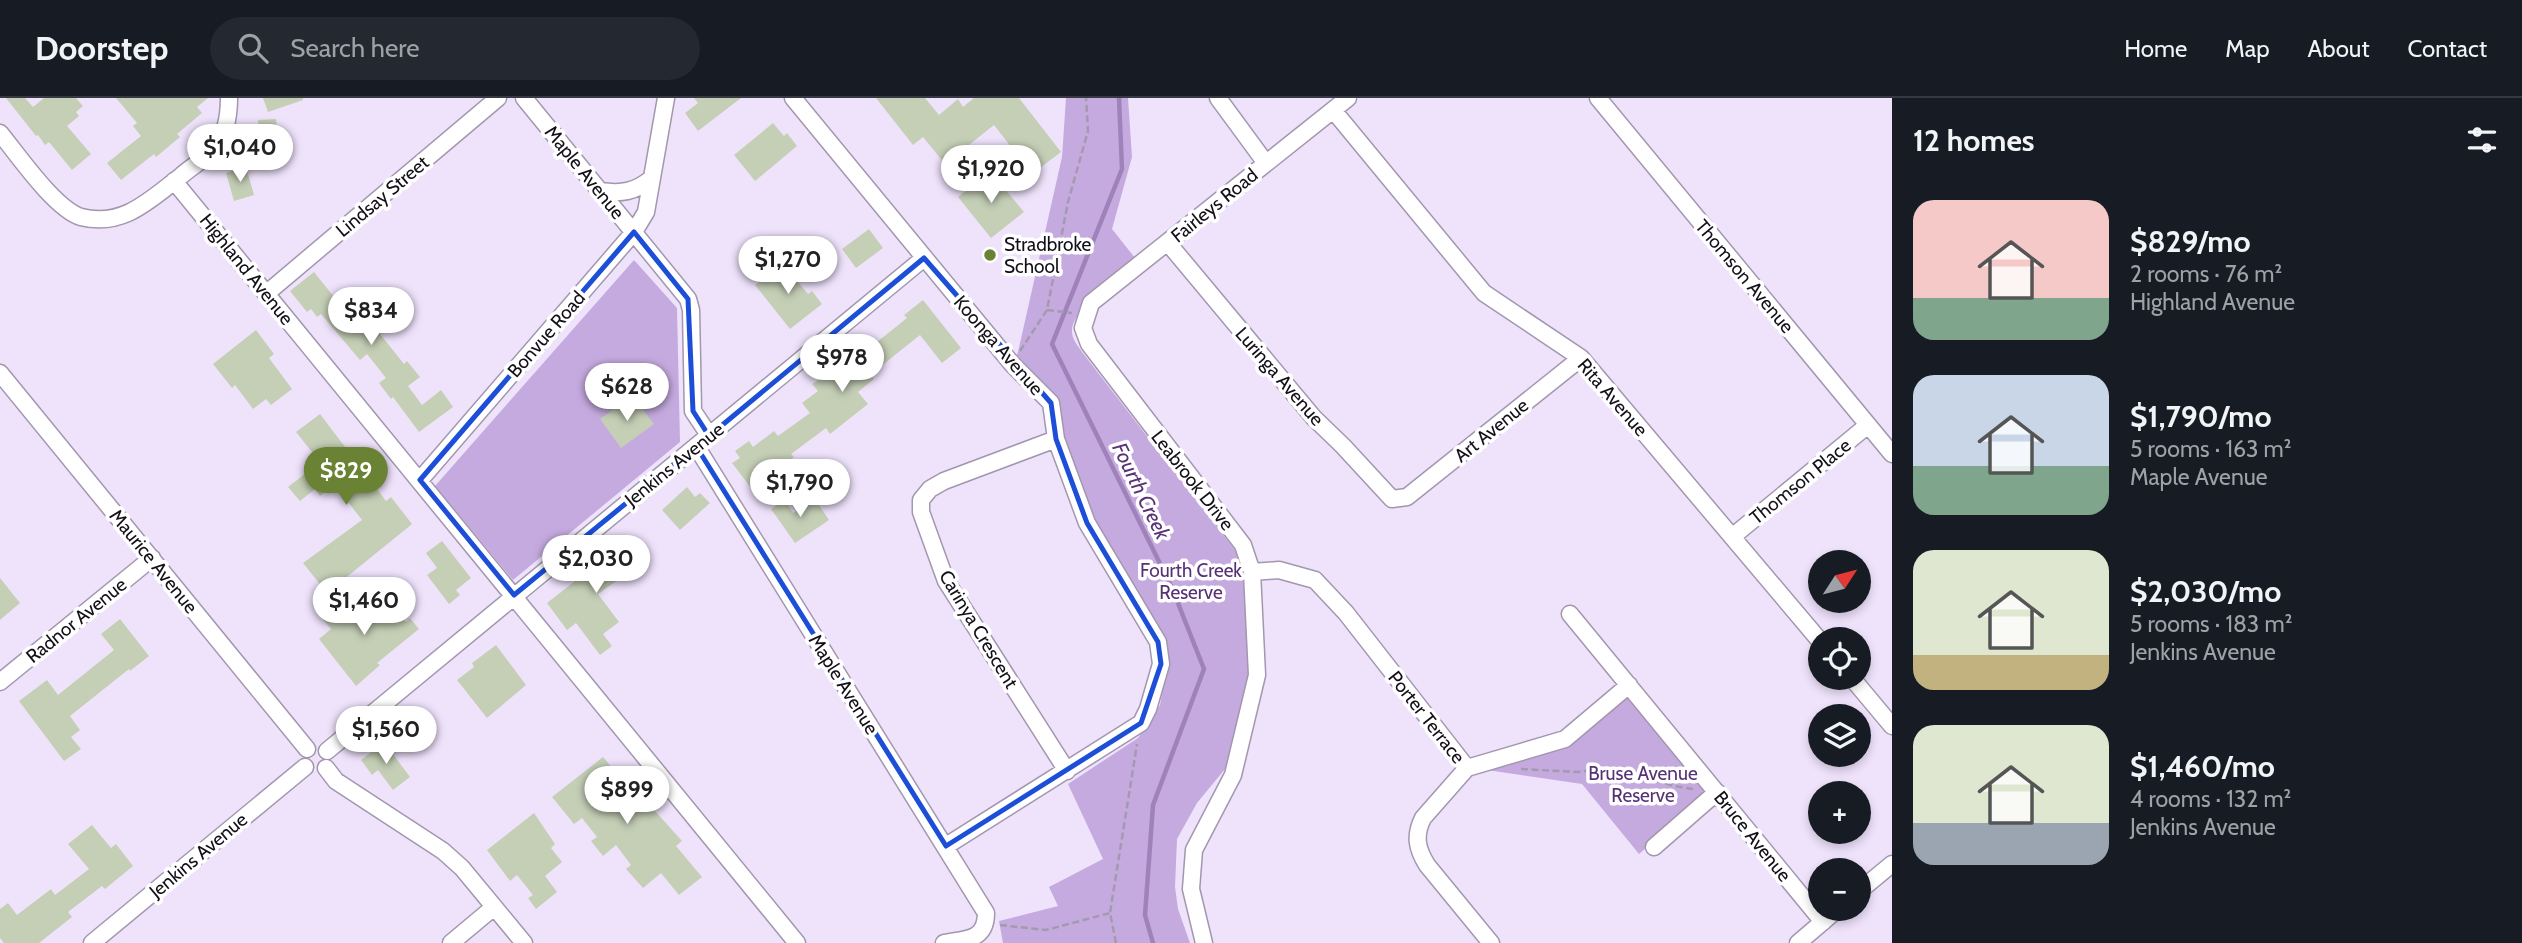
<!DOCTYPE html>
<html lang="en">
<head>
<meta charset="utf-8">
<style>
	:root { --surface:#171b24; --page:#242831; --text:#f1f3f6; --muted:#9ea1a6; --line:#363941; --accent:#6a8234 }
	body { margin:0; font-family:Cabin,sans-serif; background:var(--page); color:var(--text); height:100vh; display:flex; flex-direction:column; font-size:26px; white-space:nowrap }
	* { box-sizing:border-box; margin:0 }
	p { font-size:23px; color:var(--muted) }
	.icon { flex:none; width:38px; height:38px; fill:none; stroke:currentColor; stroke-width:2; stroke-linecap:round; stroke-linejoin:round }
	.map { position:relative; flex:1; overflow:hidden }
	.panel { display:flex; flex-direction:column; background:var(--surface); width:630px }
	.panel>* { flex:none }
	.needle { width:46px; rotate:54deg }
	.buttons { position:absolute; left:1808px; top:452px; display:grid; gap:14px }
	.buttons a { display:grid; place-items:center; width:63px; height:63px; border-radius:50%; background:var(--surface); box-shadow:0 4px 10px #0003; font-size:35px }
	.price { position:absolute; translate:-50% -60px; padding:0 16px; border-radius:24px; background:#fff; color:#222; font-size:23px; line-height:46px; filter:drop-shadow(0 2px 4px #0008) }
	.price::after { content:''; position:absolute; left:50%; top:42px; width:21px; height:16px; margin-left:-10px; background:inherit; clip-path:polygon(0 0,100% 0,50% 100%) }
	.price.on { background:var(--accent); color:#fff }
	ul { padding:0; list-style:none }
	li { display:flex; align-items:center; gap:21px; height:175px; padding:0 21px }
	li span { display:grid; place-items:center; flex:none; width:196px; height:140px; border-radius:21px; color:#555 }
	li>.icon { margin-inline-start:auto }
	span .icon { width:84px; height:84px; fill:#fffc; stroke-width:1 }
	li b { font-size:30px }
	h2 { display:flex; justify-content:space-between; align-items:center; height:84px; padding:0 21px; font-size:30px }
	header { display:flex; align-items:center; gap:42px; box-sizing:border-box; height:98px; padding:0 35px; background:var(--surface); border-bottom:2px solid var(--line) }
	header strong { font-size:33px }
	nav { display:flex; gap:38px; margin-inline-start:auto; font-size:24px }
	.search { width:490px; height:63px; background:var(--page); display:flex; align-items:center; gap:18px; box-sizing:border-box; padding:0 24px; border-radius:38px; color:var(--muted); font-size:26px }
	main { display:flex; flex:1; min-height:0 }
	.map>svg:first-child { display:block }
	.green { fill:#c5aadf }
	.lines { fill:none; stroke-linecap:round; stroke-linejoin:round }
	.stream { stroke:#9e82b9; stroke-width:4.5 }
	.building { fill:#c5cfb6 }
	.minor-casing { stroke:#a297ae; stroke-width:19 }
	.path { stroke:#a39aad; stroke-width:2.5; stroke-dasharray:7 3.5; stroke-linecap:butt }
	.minor { stroke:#fff; stroke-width:16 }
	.marked { fill:none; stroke:#1d4ed8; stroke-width:5; stroke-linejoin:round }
	.poi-dot { fill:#6a8234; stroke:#fff; stroke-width:2.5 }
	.labels { text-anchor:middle; stroke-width:7; stroke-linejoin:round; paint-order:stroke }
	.street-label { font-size:19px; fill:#130f17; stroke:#fff }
	.poi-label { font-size:19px; fill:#130f17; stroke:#fff; text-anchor:start }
	.park-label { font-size:19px; fill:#573175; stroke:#fff }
	.water-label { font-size:21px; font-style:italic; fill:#583277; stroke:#fff }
</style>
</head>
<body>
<header>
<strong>Doorstep</strong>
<div class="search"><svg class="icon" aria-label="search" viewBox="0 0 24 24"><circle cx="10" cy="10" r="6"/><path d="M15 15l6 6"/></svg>Search here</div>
<nav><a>Home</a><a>Map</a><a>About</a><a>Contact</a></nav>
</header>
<main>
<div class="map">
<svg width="1892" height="845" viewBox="0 0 1892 845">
	<rect width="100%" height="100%" fill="#efe3fc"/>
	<path class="green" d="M1066 0H1128L1132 59 1112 131 1139 165C1122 179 1071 210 1072 234 1072 241 1078 248 1082 254L1234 451 1240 460 1245 481 1252 577 1236 647 1225 671 1197 705 1177 741 1175 789 1178 811 1190 845H1003L999 823 1058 808 1049 789 1103 761 1068 686 1138 640 1160 607 1168 564 1087 425 1050 304 1012 266 1018 254 1062 59Z
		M634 162 677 210 680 344 513 482 435 388Z
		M1628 593 1711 693 1639 756 1582 686 1480 671 1568 645Z"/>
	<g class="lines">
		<path class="stream" d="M1119 0 1122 71 1052 246 1172 490 1204 571 1153 707 1145 817 1153 845"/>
	</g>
	<path class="building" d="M6 0H25L33 9 44 0H76L83 8 76 14 79 18 67 28 91 56 72 72 49 44 45 47 38 37 36 38Z
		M116 0H208L197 9 202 15 177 36 180 39 156 59 154 56 121 82 107 65 141 38 133 28 137 25Z
		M263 0H303V2L268 14Z
		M694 0H741L698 33 685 15 698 5Z
		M876 0H925L939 17 958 1 963 9 974 0H1019L1061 54 1032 76 994 27 945 66 923 39 913 47Z
		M276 21 280 57 253 59 252 40 259 39 258 22Z
		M773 25 784 38 787 35 797 48 755 83 734 57Z
		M246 69 254 97 234 103 226 75Z
		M990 73 1024 114 991 140 958 99Z
		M869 131 883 150 856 170 842 151Z
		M782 165 808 196 812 193 822 206 790 231 755 187Z
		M314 174 338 204 353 192 361 203 364 201 387 231 380 236 404 266 407 263 420 279 408 288 422 307 441 292 453 309 419 334 393 299 391 301 379 285 386 280 367 256 360 262 321 216 317 219 311 211 307 214 290 193Z
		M923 202 961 250 942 265 920 237 870 277 874 281 858 294 868 306 830 336 826 330 791 356 794 359 752 391 732 365 740 360 735 353 749 343 753 349 774 333 778 338 810 315 802 305 818 293 812 286 839 269 842 272 907 220 904 217Z
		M256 232 274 256 269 260 292 291 271 307 266 301 253 311 235 287 232 290 213 266Z
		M626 302 631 309 637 304 654 326 621 350 600 321Z
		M320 316 386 403 391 399 412 426 327 495 303 465 362 422 334 386 320 398 315 391 300 403 288 389 320 364 296 334Z
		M687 389 695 399 700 395 710 405 680 432 662 412Z
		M815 401 829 422 795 445 771 411 785 402 793 415Z
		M633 439 649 460 598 496 619 524 603 536 612 548 600 557 576 525 567 532 547 505 575 483 573 481 601 460 603 463Z
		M442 443 471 480 456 492 460 497 449 506 427 477 437 470 426 455Z
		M0 480 20 505 0 522Z
		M387 501 406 524 410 520 419 531 377 565 380 567 356 588 319 541 331 531 316 513 328 503 345 524 369 503 375 511Z
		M120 521 149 558 130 573 129 571 70 618 80 632 71 639 81 651 64 663 19 603 47 582 58 597 114 552 101 536Z
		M496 547 526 587 487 620 457 582 474 569 472 565Z
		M384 644 410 679 393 692 378 672 372 677 361 662Z
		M603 659 627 688 630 685 682 743 676 748 702 779 679 797 661 775 643 790 626 771 631 767 616 747 603 758 591 743 597 739 582 720 574 726 552 699Z
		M534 715 555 746 551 750 562 764 545 778 557 794 536 811 528 800 533 797 517 777 510 783 487 752Z
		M92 727 111 750 116 746 133 768 105 791 102 788 68 814 72 819 39 845H4L0 840V811L8 805 17 817 51 791 55 797 89 771 68 746Z"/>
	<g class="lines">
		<g class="minor-casing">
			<path id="minor" d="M524 0 688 201 691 212 693 313 709 337
				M793 0 1012 266 1051 305 1056 341 1087 425 1158 544 1161 566 1148 611 1141 625 946 748
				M1218 0 1265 64
				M1598 0 1892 356
				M1333 12 1484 195 1581 260 1820 543
				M0 35C18 57 55 111 81 119 123 130 151 101 181 78 191 69 205 61 214 51 226 37 229 17 229 0
				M174 83 797 845
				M600 93C622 96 635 94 652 80
				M1168 145 1314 320 1343 348 1392 401 1407 399 1581 260
				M267 195 498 0
				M0 275 307 651
				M1056 341 944 383 930 391 921 402V414L946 483 1067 673
				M696 348 986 815C986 843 965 841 944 845
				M420 382 634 134 646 114 666 0
				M1732 439 1868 327
				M1252 474 1279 472 1315 482 1346 515 1467 670 1423 720C1414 738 1417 751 1427 767L1491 845
				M1570 516 1823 824
				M1851 579 1892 628
				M0 584 152 460
				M327 653 924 160
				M326 670 336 683 443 753 462 770 524 845
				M1467 670 1565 641 1629 587
				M1654 749 1717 694
				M1858 794 1892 766
				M92 845 305 669
				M451 845 494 809
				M1204 845 1191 791 1194 752 1233 677 1257 577 1252 474 1243 447 1089 246 1083 230 1091 205 1348 0
				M1798 845 1839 810"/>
		</g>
		<path class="path" d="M1047 212 1072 215
			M1020 253 1047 212 1068 104 1088 33 1086 0
			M1521 671 1577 674 1610 670 1674 688 1693 691
			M1000 827 1046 832 1110 815
			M1116 845 1110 815 1137 646"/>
		<use href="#minor" class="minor"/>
	</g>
	<path class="marked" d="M634 134 688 201 693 313 709 338 924 160 1051 305 1056 341 1087 425 1158 544 1161 566 1141 625 946 748 696 348 514 497 420 382Z"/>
	<circle class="poi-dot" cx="990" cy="157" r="7"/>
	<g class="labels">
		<g class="street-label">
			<text transform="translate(585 74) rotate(51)" y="7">Maple Avenue</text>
			<text transform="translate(382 98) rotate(-40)" y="7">Lindsay Street</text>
			<text transform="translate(1214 107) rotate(-39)" y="7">Fairleys Road</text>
			<text transform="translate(247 171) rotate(51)" y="7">Highland Avenue</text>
			<text transform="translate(1745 178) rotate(50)" y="7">Thomson Avenue</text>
			<text transform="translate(546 236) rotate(-49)" y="7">Bonvue Road</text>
			<text transform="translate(999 247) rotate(49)" y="7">Koonga Avenue</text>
			<text transform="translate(1280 278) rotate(49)" y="7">Luringa Avenue</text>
			<text transform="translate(1613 299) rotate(49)" y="7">Rita Avenue</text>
			<text transform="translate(1491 332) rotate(-39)" y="7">Art Avenue</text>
			<text transform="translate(674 366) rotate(-39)" y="7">Jenkins Avenue</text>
			<text transform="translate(1193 382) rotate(52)" y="7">Leabrook Drive</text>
			<text transform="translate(1800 383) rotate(-39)" y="7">Thomson Place</text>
			<text transform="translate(154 463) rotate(51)" y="7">Maurice Avenue</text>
			<text transform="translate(76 522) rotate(-39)" y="7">Radnor Avenue</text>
			<text transform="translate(979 531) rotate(59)" y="7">Carinya Crescent</text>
			<text transform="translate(844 586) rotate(58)" y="7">Maple Avenue</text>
			<text transform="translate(1427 619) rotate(52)" y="7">Porter Terrace</text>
			<text transform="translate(1753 738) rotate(51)" y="7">Bruce Avenue</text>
			<text transform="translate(198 757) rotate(-40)" y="7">Jenkins Avenue</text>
		</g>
		<g class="poi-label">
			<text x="1004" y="153">Stradbroke<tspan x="1004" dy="22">School</tspan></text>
		</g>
		<g class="park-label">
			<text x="1191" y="479">Fourth Creek<tspan x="1191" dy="22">Reserve</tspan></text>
			<text x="1643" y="682">Bruse Avenue<tspan x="1643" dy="22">Reserve</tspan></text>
		</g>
		<g class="water-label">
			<text transform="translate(1141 393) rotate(64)" y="7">Fourth Creek</text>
		</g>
	</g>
</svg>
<div class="buttons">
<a><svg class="needle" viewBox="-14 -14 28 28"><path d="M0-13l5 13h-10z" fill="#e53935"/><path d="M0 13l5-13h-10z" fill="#9ea1a6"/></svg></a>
<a><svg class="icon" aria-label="locate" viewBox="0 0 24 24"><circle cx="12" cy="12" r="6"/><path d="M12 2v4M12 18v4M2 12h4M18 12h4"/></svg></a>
<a><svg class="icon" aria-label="layers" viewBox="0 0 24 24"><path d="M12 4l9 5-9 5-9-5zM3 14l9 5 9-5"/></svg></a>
<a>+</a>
<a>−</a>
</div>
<b class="price" style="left:240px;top:86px">$1,040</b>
<b class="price" style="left:991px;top:107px">$1,920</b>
<b class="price" style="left:788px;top:198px">$1,270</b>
<b class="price" style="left:371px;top:249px">$834</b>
<b class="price" style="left:842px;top:296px">$978</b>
<b class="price" style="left:627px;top:325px">$628</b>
<b class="price on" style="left:346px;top:409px">$829</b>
<b class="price" style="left:800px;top:421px">$1,790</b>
<b class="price" style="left:596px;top:497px">$2,030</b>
<b class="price" style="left:364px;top:539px">$1,460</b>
<b class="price" style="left:386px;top:668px">$1,560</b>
<b class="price" style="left:627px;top:728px">$899</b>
</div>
<section class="panel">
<h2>12 homes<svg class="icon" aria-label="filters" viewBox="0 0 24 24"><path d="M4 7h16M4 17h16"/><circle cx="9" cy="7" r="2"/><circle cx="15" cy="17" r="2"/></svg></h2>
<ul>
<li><span style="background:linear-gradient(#f6c9c9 70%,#7fa58c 0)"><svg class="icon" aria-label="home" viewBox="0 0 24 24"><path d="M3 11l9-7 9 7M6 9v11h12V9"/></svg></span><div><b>$829/mo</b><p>2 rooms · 76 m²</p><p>Highland Avenue</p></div></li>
<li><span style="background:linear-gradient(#c9d6e8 65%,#7fa58c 0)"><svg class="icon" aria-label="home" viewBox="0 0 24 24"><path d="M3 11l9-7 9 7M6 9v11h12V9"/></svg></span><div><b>$1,790/mo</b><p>5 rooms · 163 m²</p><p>Maple Avenue</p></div></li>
<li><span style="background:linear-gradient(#dfe7d0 75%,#c2b280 0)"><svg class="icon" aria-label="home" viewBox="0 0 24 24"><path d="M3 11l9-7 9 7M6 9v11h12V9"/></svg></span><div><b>$2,030/mo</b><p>5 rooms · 183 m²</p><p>Jenkins Avenue</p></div></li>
<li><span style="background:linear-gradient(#dfe7d0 70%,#9aa5b1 0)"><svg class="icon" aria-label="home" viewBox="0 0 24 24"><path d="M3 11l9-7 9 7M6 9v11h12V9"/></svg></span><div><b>$1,460/mo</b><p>4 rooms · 132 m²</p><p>Jenkins Avenue</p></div></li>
</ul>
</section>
</main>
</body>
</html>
